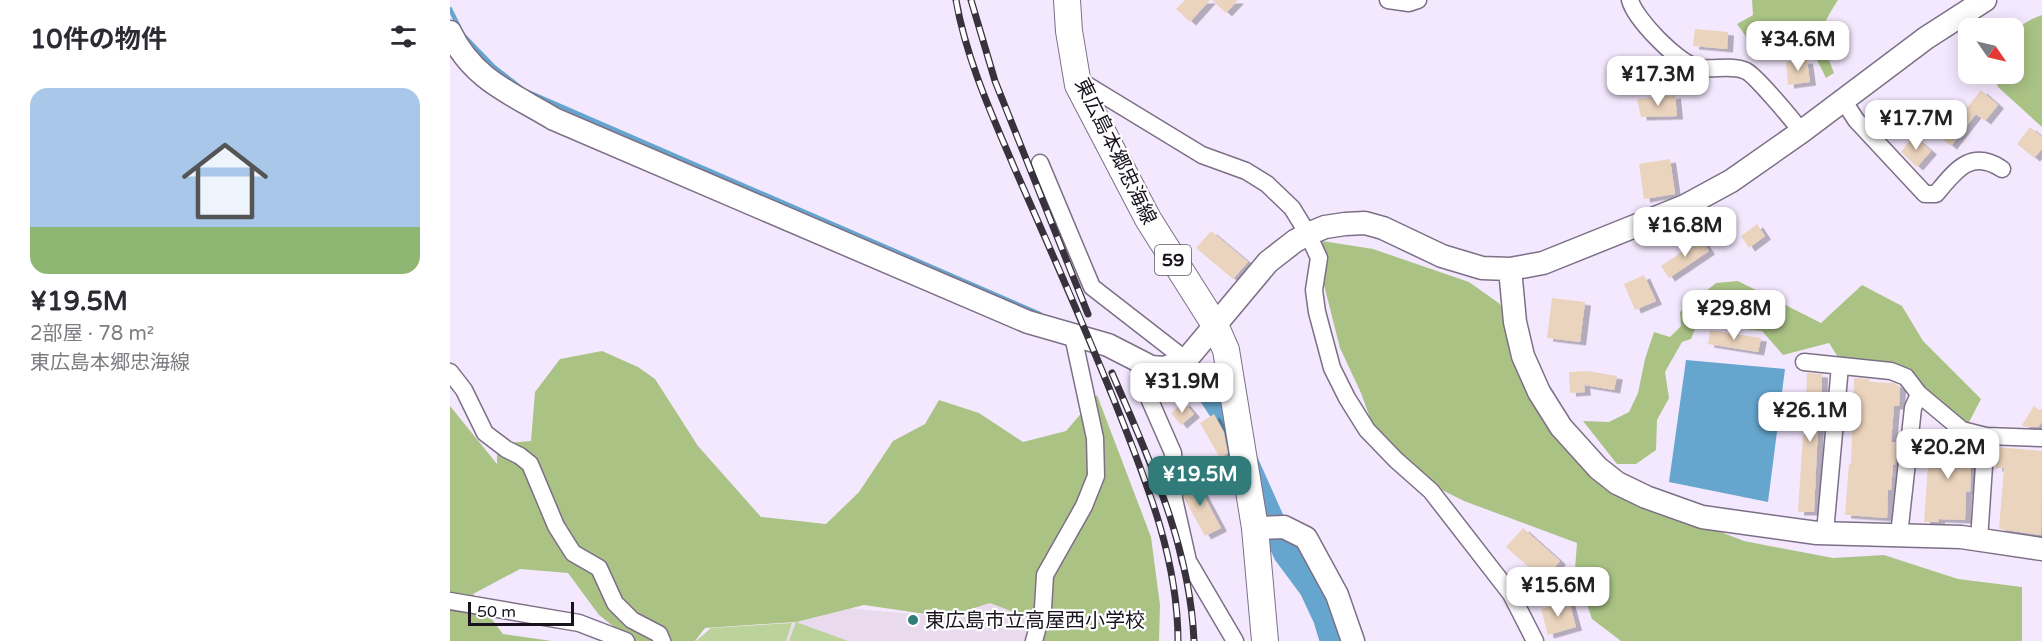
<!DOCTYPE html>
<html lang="ja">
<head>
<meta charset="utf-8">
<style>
	:root { --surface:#fff; --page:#f2f2f3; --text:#2b2b33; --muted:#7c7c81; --accent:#327b7b }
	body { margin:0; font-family:"Varela Round","Noto Sans JP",sans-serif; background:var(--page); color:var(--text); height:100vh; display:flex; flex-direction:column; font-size:22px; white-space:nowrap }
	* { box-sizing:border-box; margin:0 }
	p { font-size:20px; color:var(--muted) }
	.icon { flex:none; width:33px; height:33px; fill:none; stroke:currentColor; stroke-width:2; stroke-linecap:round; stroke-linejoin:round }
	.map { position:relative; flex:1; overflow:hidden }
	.panel { display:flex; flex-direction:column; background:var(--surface); width:450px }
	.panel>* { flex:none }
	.needle { width:39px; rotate:124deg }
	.fabs { position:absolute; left:1508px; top:18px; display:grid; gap:12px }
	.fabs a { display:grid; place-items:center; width:66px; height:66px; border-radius:12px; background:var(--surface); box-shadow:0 3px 15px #0003; font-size:30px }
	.scale { position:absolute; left:18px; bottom:15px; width:106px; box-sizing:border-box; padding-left:6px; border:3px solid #19131d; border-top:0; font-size:16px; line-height:21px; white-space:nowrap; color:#19131d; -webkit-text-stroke:4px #fff; paint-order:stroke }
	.price { position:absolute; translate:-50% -51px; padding:0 14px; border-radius:12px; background:#fff; color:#222; font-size:20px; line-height:39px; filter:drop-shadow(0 2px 3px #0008) }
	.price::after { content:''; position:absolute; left:50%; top:36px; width:18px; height:14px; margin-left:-9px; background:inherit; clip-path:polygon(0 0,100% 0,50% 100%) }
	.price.on { background:var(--accent); color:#fff }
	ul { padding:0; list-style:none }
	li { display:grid; align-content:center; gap:12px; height:318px; padding:0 30px }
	li span { display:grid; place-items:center; height:186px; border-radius:18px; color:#555 }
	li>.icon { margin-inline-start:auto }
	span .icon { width:108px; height:108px; fill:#fffc; stroke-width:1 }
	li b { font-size:26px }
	h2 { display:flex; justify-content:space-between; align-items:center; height:72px; padding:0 30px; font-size:26px }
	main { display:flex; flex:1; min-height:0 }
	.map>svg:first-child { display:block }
	.education { fill:#e9daed }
	.green { fill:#bbd29b }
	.forest { fill:#aac385 }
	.water { fill:#66a6ce }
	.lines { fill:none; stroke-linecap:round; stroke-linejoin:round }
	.stream { stroke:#66a6ce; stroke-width:4.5 }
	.river { stroke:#66a6ce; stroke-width:26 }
	.building { fill:#ebd4be; filter:url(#shadow) }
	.street-casing { stroke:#7c6f86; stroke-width:19 }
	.secondary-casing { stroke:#7c6f86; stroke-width:25 }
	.primary-casing { stroke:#7c6f86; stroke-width:28 }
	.street { stroke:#fff; stroke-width:16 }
	.secondary { stroke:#fff; stroke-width:22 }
	.primary { stroke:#fff; stroke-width:26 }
	.rail-casing { stroke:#38323d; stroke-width:7 }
	.rail { stroke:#fff; stroke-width:4.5; stroke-dasharray:14; stroke-linecap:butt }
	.poi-dot { fill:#327b7b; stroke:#fff; stroke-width:2 }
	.labels { text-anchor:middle; stroke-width:4.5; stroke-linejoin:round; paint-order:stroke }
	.shield { fill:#fff; stroke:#5e5a61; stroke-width:1.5 }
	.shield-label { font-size:18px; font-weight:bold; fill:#19131d }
	.street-label { font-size:20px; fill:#19131d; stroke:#fff }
	.poi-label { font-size:20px; fill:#19131d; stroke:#fff; text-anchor:start }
</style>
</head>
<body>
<main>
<section class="panel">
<h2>10件の物件<svg class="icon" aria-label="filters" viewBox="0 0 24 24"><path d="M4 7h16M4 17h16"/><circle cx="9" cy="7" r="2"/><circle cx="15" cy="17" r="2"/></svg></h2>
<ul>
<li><span style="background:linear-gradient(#a9c7e8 75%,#8fb573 0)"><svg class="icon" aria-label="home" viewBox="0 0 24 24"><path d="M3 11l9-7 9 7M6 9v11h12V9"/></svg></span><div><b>¥19.5M</b><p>2部屋 · 78 m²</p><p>東広島本郷忠海線</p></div></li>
</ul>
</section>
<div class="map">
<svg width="1592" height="641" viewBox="0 0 1592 641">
	<defs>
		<filter id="shadow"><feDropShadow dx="6" dy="3.5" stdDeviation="0" flood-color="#0004"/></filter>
	</defs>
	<rect width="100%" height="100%" fill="#f4e8fe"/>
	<path class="education" d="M540 603 589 622 584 641H335L351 604 496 617Z"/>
	<path class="green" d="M346 622 398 641H339Z
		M342 623 336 641H246L261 628Z"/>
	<path class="forest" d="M1302 0H1388C1366 34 1370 36 1384 73L1376 78 1364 54C1341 45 1330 40 1307 52L1287 24 1303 15Z
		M1592 15V127L1548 87 1543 74H1563V30L1582 19Z
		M872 241 923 249 1019 282 1050 304 1084 399 1117 449 1250 524 1294 541 1383 558 1434 555 1508 579 1572 587V641H1171L1142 619 1125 569 1127 543 1014 501 964 476 923 426 911 393 890 348 874 285Z
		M1288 281 1371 323 1412 285 1452 306 1473 341 1531 399 1517 426 1453 368 1388 357 1379 343 1333 355 1312 331 1247 324 1241 339 1232 342 1215 372 1219 398 1207 420 1206 450 1186 464H1167L1133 421 1159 422 1179 412 1188 393 1195 359 1204 332 1220 337 1231 326 1230 312 1266 283Z
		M152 351 188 367 205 379 248 446 311 517 376 524 409 492 443 441 475 424 489 400 529 413 573 442 616 431 647 395 701 537 710 605 709 641H586L589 622 540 603 496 617 414 605 346 622 255 628 245 641H182L149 615 118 573 70 569 23 594 53 634 102 641H0V406L47 464V444L81 441 85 392 110 359Z"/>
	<path class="water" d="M1236 360 1335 369 1318 502 1219 482Z"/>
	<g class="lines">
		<path class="stream" d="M0 9 9 27
			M15 37 44 67 71 88
			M78 92 590 314"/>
		<path class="river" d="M752 380 774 414 836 553 862 588 876 618 883 641"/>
	</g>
	<path class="building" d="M735 0H760L740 22 726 9Z
		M762 0H788L776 13Z
		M1245 29 1278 32 1277 49 1243 46Z
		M1357 60 1360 82 1338 85 1336 62Z
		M1531 90 1548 105 1535 121 1526 114 1501 146 1484 132 1497 115 1506 122Z
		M1225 95 1227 116 1191 117 1187 99Z
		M1580 127 1592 137V149L1584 158 1567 144Z
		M1463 136 1481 151 1467 167 1451 152Z
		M1220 159 1225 194 1194 199 1189 164Z
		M1307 224 1315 236 1299 248 1291 236Z
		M761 231 798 262 783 279 746 248Z
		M1251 239 1259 251 1219 278 1211 266Z
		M1194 275 1206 301 1185 310 1174 284Z
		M1102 298 1135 302 1130 342 1097 338Z
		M1260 330 1311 338 1308 352 1258 344Z
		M1138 371 1167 376 1164 390 1134 385 1135 392 1120 393 1119 372Z
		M1357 373 1372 374 1371 426H1368L1364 512H1348L1353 435H1355Z
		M1404 378 1419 379V382L1444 383 1450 387 1449 406H1444L1441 442H1446L1445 465 1443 464 1441 490H1438L1437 518 1395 515 1399 464H1401Z
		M734 402 744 414 731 425 721 413Z
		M1584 406 1592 412V422L1588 427H1574L1572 425Z
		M764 414 774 432 778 453 770 458 750 423Z
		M1480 437 1495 438V439L1522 443 1520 492 1516 491 1515 520 1489 519V522H1474Z
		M1547 447 1592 451 1591 535 1549 529 1554 468H1546Z
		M744 477 771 528 755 536 734 498V483Z
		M1073 528 1110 561 1093 580 1056 547Z
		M1119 601 1126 627 1098 635 1091 609Z"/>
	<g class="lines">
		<g class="street-casing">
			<path id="street" d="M938 0 959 3 968 0
				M1180 0C1185 19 1227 62 1246 67 1261 71 1282 64 1296 71 1305 75 1345 122 1351 132
				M628 85H637L752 155 796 171 817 184 842 208 858 234 869 258 864 290 867 312 882 368 897 398 917 430 946 460 981 491 1061 594 1085 641
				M1393 100 1406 120 1475 194H1486C1505 171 1521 148 1552 169
				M590 163 642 287 736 360
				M1354 362 1441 371 1456 377 1469 394 1512 430 1536 436 1592 438
				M701 367 697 380 698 396 723 453 724 499 738 561 785 641
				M0 372 14 390 35 433 56 449 70 456 80 464 106 526 123 553 149 568 165 603 182 620 209 634 212 641
				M1375 532 1390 366
				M1449 535 1463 408 1469 394
				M1529 540 1536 436
				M0 601 129 623 176 641
				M584 641 593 608 595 575 634 506 646 476 645 438 623 336"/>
		</g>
		<g class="secondary-casing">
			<path id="secondary" d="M0 32C23 80 61 93 104 119L578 322 658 345 701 367 714 368 736 360 818 262 845 241 858 234 875 227 895 224 915 223 933 228 992 256 1032 268 1060 269 1093 263 1235 206 1281 181 1351 132 1476 38 1535 0
				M1060 269 1065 322 1073 356 1089 392 1111 427 1148 468 1167 483 1196 497 1252 517 1367 533 1511 537 1592 549
				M805 528 834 527 856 538 887 595 903 641"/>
		</g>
		<g class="primary-casing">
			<path id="primary" d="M617 0 619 31 628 85 698 219 765 325 776 350 805 528 815 641"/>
		</g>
		<use href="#street" class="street"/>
		<use href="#secondary" class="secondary"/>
		<use href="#primary" class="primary"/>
		<g class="rail-casing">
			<path id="rail" d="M506 0C516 58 541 113 564 167 599 246 634 325 666 405 696 481 728 558 728 641
				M521 0 545 81 638 314
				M662 373C699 459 740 545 744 641"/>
		</g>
		<use href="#rail" class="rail"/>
	</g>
	<circle class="poi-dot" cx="463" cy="620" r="6"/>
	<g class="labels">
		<rect class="shield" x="705" y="245" width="36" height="30" rx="4.5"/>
		<g class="shield-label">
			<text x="723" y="266">59</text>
		</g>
		<g class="street-label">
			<text transform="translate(666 151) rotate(64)" y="7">東広島本郷忠海線</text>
		</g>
		<g class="poi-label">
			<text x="475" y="627">東広島市立高屋西小学校</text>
		</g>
	</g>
</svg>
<div class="fabs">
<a><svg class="needle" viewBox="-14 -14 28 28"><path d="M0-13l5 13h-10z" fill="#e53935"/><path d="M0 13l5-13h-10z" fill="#7c7c81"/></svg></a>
</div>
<div class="scale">50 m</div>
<b class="price" style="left:1348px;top:72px">¥34.6M</b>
<b class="price" style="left:1208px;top:107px">¥17.3M</b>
<b class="price" style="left:1466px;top:151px">¥17.7M</b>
<b class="price" style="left:1235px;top:258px">¥16.8M</b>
<b class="price" style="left:1284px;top:341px">¥29.8M</b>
<b class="price" style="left:732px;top:414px">¥31.9M</b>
<b class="price" style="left:1360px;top:443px">¥26.1M</b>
<b class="price" style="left:1498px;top:480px">¥20.2M</b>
<b class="price on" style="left:750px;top:507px">¥19.5M</b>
<b class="price" style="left:1108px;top:618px">¥15.6M</b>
</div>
</main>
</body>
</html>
